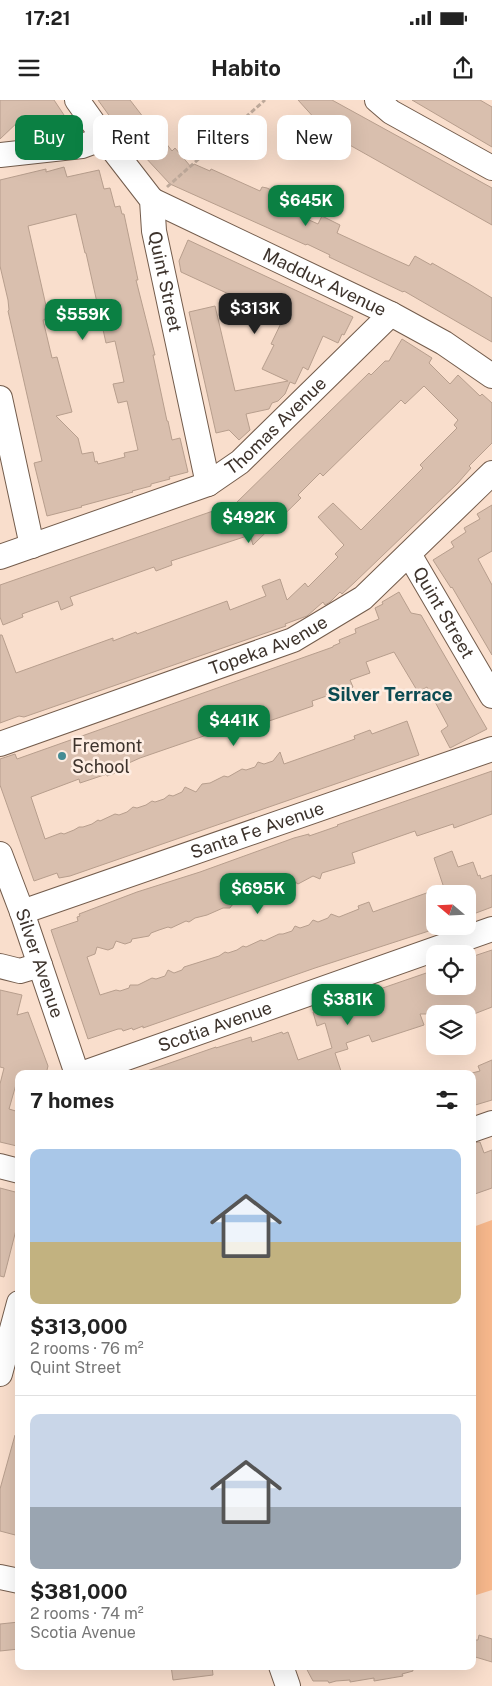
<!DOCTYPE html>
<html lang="en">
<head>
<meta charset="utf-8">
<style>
	:root { --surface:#fff; --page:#f2f2f2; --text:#222; --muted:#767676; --line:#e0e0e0; --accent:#0b8043 }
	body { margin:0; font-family:"Public Sans",sans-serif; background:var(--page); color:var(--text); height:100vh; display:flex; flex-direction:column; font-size:19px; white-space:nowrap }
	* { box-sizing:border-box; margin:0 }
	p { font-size:16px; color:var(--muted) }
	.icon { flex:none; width:28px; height:28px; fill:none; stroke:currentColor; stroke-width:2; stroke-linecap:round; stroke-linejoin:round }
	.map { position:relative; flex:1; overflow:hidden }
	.panel { position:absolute; left:15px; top:970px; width:461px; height:600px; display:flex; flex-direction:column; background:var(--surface); border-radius:10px; box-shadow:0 5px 20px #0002 }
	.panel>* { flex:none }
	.top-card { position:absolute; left:15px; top:15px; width:462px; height:45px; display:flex; gap:10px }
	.needle { width:32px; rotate:289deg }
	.fabs { position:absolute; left:426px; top:785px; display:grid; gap:10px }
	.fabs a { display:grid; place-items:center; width:50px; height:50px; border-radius:10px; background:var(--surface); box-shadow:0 5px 20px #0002; font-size:25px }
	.price { position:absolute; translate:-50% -42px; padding:0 11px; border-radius:10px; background:var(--accent); color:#fff; font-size:16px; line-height:32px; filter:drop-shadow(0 1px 2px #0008) }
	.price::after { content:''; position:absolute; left:50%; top:30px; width:15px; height:11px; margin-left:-8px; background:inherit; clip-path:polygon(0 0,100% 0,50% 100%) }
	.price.active { background:#222; color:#fff }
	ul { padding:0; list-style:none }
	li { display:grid; align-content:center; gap:10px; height:265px; padding:0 15px }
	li+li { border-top:1px solid var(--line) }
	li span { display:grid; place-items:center; height:155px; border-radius:10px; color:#555 }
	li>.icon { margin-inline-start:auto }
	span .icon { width:90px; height:90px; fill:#fffc; stroke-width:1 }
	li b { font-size:21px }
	h2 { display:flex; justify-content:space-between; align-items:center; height:60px; padding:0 15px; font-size:21px }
	.tag { padding:0 18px; border-radius:10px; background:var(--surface); box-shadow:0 5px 20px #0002; font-size:18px; line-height:45px }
	.tag.active { background:var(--accent); color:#fff }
	.status { display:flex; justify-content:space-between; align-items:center; height:35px; padding:0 25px; background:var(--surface); direction:ltr }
	.status svg { height:14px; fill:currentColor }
	header { display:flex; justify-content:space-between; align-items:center; height:65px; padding:0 15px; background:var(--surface); font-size:22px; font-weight:700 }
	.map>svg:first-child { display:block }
	.green { fill:#f7b88c }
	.building { fill:#d9bfae; stroke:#b79e8d; fill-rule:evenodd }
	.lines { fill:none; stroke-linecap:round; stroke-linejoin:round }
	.minor-casing { stroke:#735c4c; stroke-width:26 }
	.path { stroke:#bea99a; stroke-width:3; stroke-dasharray:5 2.5; stroke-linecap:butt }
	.minor { stroke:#fff; stroke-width:24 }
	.poi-dot { fill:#458c94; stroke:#feede2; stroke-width:2 }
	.labels { text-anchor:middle; stroke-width:5; stroke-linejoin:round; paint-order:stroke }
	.street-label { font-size:18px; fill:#3d332c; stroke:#feede2 }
	.poi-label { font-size:18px; fill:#3d332c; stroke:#feede2; text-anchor:start }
	.neighbourhood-label { font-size:19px; font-weight:bold; fill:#0c4b52; stroke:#feede2 }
</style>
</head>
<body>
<div class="status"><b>17:21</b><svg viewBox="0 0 49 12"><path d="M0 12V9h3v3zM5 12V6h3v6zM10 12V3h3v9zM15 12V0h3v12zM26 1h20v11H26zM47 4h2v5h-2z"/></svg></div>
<header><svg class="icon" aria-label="menu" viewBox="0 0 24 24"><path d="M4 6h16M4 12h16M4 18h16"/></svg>Habito<svg class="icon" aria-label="share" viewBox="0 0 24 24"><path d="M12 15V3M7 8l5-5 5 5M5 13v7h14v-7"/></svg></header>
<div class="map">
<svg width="492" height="1586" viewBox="0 0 492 1586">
	<rect width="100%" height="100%" fill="#f9decc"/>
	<path class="green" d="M492 1120V1490L473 1496V1127Z"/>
	<path class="building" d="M0 0H54L68 21 66 26 59 31 32 35 21 19 0 39Z
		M98 0H130L157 35 159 34 172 51 175 48 191 67 194 64 210 71 211 69 260 91 262 87 267 88 288 98 284 107 290 110 289 111 318 124 322 116 340 125 337 133 389 157 409 166 415 156 431 165 432 163 469 184 492 198V242L404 191 403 192 329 157 330 155 307 144 306 145 170 84 144 56 143 57 128 38 126 39Z
		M298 0H332L492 88V125L314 25 317 21Z
		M412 0H480L492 7V47Z
		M64 67 67 77 99 70 104 89 110 88 115 107 120 106 122 114H124L138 180H136L155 255H153L167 321H168L172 340 180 338 188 372 169 377 170 379 151 384V386L132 391 133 392 81 406 82 407 47 416 34 363 42 361 8 211 9 210 8 200 0 166V80L46 69V72ZM76 114 85 153H86L106 243 115 241 124 282 113 284 118 303 127 301 138 350 124 353 125 357 98 364 97 361 95 362 93 352 82 354 78 338 56 316 72 312 57 257 52 258 43 220 49 219 28 126Z
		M188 140 353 217 344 235 342 234 338 243 323 236 308 270 303 267 295 284 290 282 285 294 278 301 272 303 269 309 246 314 250 330 239 340 229 330 216 333 189 212 215 206 235 291 288 281 262 269 274 245 271 244 283 219 181 172 179 161Z
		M402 239 432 258 429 263 450 284 458 275 480 296 482 294 492 303V343L469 366 471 368 457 384 355 482 342 494 340 492 330 502 325 505 323 502 307 516 285 524 286 526 24 617 19 616 0 623V535H2L16 573 113 538V541L136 532 137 534 227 501 230 510 266 496 262 486 280 479 287 500 305 483 308 487 338 457 335 454 344 445 318 417 333 403 361 430 423 368 420 365 457 328 454 325 458 320 424 286 405 304 401 300 323 376 320 373 298 395 301 398 253 445 250 435 171 461 172 465 156 471 154 467 70 497 73 505 61 510 58 501 22 514 23 517 3 525 0 517V485L236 403 369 273 371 275 385 261H389Z
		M492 405V451L478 459 492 485V555L452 487 451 488 433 460 454 447 451 442 466 432 464 428 480 419 477 414Z
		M399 492 411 513 421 515 487 629 450 648 441 631 448 626 427 587 418 592 394 552 366 562 370 573 350 580 353 587 312 601 313 606 269 621V622L251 629 252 630 235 636 230 627 140 658 122 666 124 670 107 676V674L80 683 79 679 31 697 45 739 61 733 64 734 74 730 79 727H83L92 724 98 720 100 721 115 714 119 715 127 712 133 707 137 708 146 705 152 701 155 702 164 699 169 695 173 696 182 692 185 687 196 692 202 684 210 683 224 676 228 677 242 669 246 670 255 667 258 662 264 664 273 661 280 652 284 664 355 639 354 636 370 630 372 634 407 621 419 655 70 776 59 778 57 773 34 781 0 685V659L15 654 17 659 333 547V546L340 543 339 540 356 533 355 529 379 519 375 508 383 504 382 502Z
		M492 671V714L454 728 453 724 417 736 415 731 352 753 355 763 322 773 320 779 313 776 298 784 295 782 286 786 285 788 279 790 270 786 267 795 250 798 248 801 243 803 240 802 232 805 230 808H223L207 815 195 818 189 822 186 821 171 828 168 827 159 830 151 833 149 836 132 839 131 842 125 844 116 841 113 848 108 850 97 847 95 854 87 857 100 895 116 890 120 891 129 888 130 885H138L152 878 156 879 165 876 168 870 174 873 182 870 184 867 219 856 225 852 228 853 237 850 243 846 246 847 261 840 264 841 279 834H283L292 831 295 826 300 828 309 825 313 820 318 822 328 818 331 814 339 817 359 809 358 806 369 802 373 812 435 790V829L315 868 143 928V926L133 930 132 928 123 931 122 929H118L88 939 51 830 78 821 77 817 80 816 79 814 137 792 200 772 294 738 309 734V736L338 726 337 725Z
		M452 751 458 767 473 762 478 776 480 775 481 779 492 775V807L468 816V794H446L434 758Z
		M492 850V907L474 914H460L459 909 445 914H420L424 925 372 942 369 935 346 943 348 949 335 953 342 974H144V972L216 947V948L251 937 252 942 282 932 283 934 288 932 298 960 332 948 325 923 317 926 313 912 435 870V886H468V858Z
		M0 890 22 895 17 915 28 912 48 966 46 974H19L9 1009 19 1012V1038L17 1046 0 1042V984L4 968 0 967Z
		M492 960V1000L472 1006V973L480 971 478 966Z
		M480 1042 484 1053 492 1050V1088L472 1095V1043Z
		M0 1088 19 1093V1131L16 1130 4 1177 0 1176Z
		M15 1335 19 1336V1436L0 1431V1389Z
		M19 1522V1549L0 1551V1524Z
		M479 1535 492 1539V1562L472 1556V1540H478Z
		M171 1566H212L213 1575 173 1580Z
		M305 1566H412L413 1571 402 1574 403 1576 374 1581V1578L350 1582V1580L336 1581 329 1583 328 1581H313Z"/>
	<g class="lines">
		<g class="minor-casing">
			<g id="minor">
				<path id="s1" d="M77 0 104 38 152 100 154 131 208 384"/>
				<path d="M377 0 391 12 492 68"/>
				<path d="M0 55 82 46 104 38"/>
				<path id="s2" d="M152 100 391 214 444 243 492 276"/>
				<path d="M0 298 32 446"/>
				<path id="s3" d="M409 454 492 596"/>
				<path id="s4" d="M0 457 208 384 240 362 391 214"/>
				<path id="s5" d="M0 644 293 540 363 498 492 373"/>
				<path id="s6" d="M0 754 22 812 77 974"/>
				<path id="s7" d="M22 812 492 649"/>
				<path d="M0 866 20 871 40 865"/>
				<path id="s8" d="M81 974 492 829"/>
				<path d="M472 1030 492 1023"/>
				<path d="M0 1066 19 1071"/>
				<path d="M0 1274 19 1203"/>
				<path d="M0 1477 19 1481"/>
				<path d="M281 1566 288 1586"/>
			</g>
		</g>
		<path class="path" d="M167 87 265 0"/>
		<use href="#minor" class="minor"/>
	</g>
	<circle class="poi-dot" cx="62" cy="656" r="5"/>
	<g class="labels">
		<g class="street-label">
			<text dy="6" stroke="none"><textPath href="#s1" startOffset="208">Quint Street</textPath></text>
			<text dy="6" stroke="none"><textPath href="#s2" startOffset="191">Maddux Avenue</textPath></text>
			<text dy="6" stroke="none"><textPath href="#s4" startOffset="310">Thomas Avenue</textPath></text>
			<text dy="6" stroke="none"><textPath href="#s3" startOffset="68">Quint Street</textPath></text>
			<text dy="6" stroke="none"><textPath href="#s5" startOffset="286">Topeka Avenue</textPath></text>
			<text dy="6" stroke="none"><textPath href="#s7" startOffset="249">Santa Fe Avenue</textPath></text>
			<text dy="6" stroke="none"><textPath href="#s6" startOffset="116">Silver Avenue</textPath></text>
			<text dy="6" stroke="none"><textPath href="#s8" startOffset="142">Scotia Avenue</textPath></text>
		</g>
		<g class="poi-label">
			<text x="72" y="652">Fremont<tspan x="72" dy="21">School</tspan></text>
		</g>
		<g class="neighbourhood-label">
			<text x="390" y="601">Silver Terrace</text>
		</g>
	</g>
</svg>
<div class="fabs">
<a><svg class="needle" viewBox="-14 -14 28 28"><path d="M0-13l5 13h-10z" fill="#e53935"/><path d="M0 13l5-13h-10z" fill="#767676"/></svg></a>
<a><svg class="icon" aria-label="locate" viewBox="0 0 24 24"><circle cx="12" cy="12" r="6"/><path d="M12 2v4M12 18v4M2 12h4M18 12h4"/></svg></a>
<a><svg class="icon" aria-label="layers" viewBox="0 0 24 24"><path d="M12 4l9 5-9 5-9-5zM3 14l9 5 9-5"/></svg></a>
</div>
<b class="price" style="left:306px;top:127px">$645K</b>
<b class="price active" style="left:255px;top:235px">$313K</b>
<b class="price" style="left:83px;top:241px">$559K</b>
<b class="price" style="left:249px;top:444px">$492K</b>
<b class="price" style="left:234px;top:647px">$441K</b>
<b class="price" style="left:258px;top:815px">$695K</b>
<b class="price" style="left:348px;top:926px">$381K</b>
<div class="top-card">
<a class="tag active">Buy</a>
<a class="tag">Rent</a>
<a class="tag">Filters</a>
<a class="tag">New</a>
</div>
<section class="panel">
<h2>7 homes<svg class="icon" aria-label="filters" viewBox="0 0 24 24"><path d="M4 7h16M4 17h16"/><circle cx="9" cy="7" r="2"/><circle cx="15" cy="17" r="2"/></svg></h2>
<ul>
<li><span style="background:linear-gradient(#a9c7e8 60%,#c2b280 0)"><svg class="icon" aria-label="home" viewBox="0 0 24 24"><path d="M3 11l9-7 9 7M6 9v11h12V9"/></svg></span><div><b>$313,000</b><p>2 rooms · 76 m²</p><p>Quint Street</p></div></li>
<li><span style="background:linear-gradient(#c9d6e8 60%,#9aa5b1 0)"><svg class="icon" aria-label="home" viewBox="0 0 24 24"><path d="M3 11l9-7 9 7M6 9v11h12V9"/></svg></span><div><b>$381,000</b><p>2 rooms · 74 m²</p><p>Scotia Avenue</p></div></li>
</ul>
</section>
</div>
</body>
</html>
